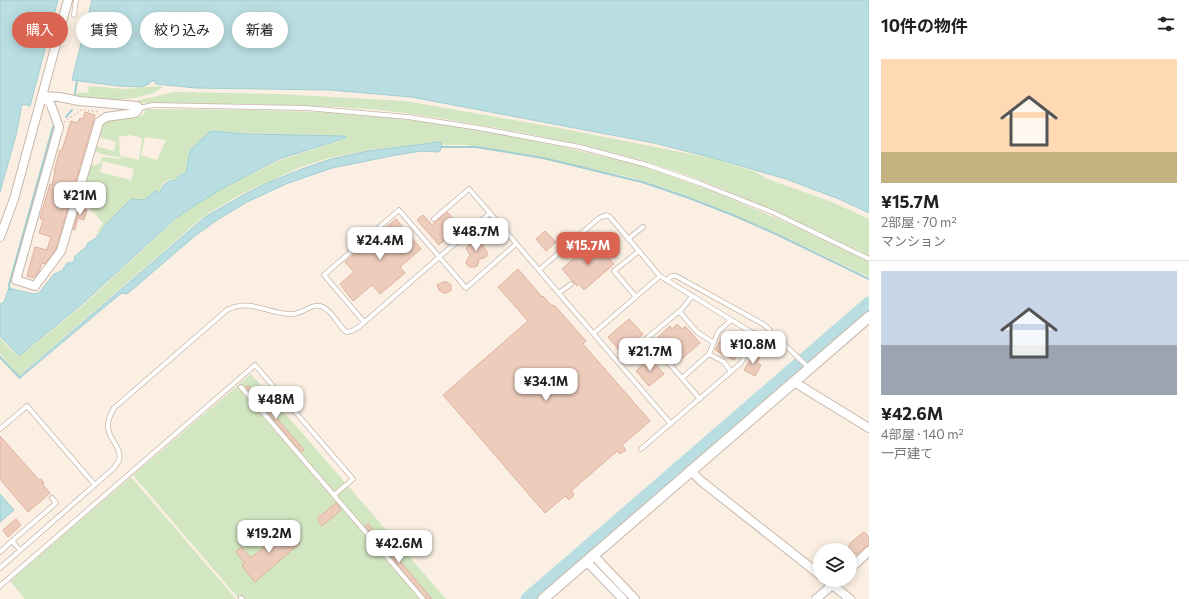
<!DOCTYPE html>
<html lang="ja">
<head>
<meta charset="utf-8">
<style>
	:root { --surface:#fff; --page:#f2f2f2; --text:#202124; --muted:#757577; --line:#e0e0e0; --accent:#da6451 }
	body { margin:0; font-family:Commissioner,"Noto Sans JP",sans-serif; background:var(--page); color:var(--text); height:100vh; display:flex; flex-direction:column; font-size:15px; white-space:nowrap }
	* { box-sizing:border-box; margin:0 }
	p { font-size:13px; color:var(--muted) }
	.icon { flex:none; width:22px; height:22px; fill:none; stroke:currentColor; stroke-width:2; stroke-linecap:round; stroke-linejoin:round }
	.map { position:relative; flex:1; overflow:hidden }
	.sheet { display:flex; flex-direction:column; background:var(--surface); width:320px }
	.sheet>* { flex:none }
	.top-card { position:absolute; left:12px; top:12px; width:380px; height:36px; display:flex; gap:8px }
	.fabs { position:absolute; left:813px; top:543px; display:grid; gap:8px }
	.fabs a { display:grid; place-items:center; width:44px; height:44px; border-radius:50%; background:var(--surface); box-shadow:0 2px 10px #0003; font-size:20px }
	.price { position:absolute; translate:-50% -34px; padding:0 9px; border-radius:8px; background:#fff; color:#222; font-size:13px; line-height:26px; filter:drop-shadow(0 1px 2px #0008) }
	.price::after { content:''; position:absolute; left:50%; top:24px; width:12px; height:9px; margin-left:-6px; background:inherit; clip-path:polygon(0 0,100% 0,50% 100%) }
	.price.selected { background:var(--accent); color:#fff }
	ul { padding:0; list-style:none }
	li { display:grid; align-content:center; gap:8px; height:212px; padding:0 12px }
	li+li { border-top:1px solid var(--line) }
	li span { display:grid; place-items:center; height:124px; border-radius:0px; color:#555 }
	li>.icon { margin-inline-start:auto }
	span .icon { width:72px; height:72px; fill:#fffc; stroke-width:1 }
	li b { font-size:17px }
	h2 { display:flex; justify-content:space-between; align-items:center; height:48px; padding:0 12px; font-size:17px }
	.pill { padding:0 14px; border-radius:18px; background:var(--surface); box-shadow:0 2px 10px #0003; font-size:14px; line-height:36px }
	.pill.selected { background:var(--accent); color:#fff }
	main { display:flex; flex:1; min-height:0 }
	.map>svg:first-child { display:block }
	.green { fill:#d3e6c2; fill-rule:evenodd }
	.water { fill:#b9dee1; stroke:#a0ced2 }
	.lines { fill:none; stroke-linecap:round; stroke-linejoin:round }
	.stream { stroke:#a0ced2; stroke-width:2 }
	.river { stroke:#b9dee1; stroke-width:13 }
	.building { fill:#edccbc; stroke:#deb19e }
	.service-casing { stroke:#c9b6aa; stroke-width:5.5 }
	.minor-casing { stroke:#c9b6aa; stroke-width:10 }
	.tertiary-casing { stroke:#c9b6aa; stroke-width:12 }
	.path { stroke:#d1afa0; stroke-width:1.5; stroke-dasharray:1 3; stroke-linecap:butt }
	.service { stroke:#fff; stroke-width:4 }
	.minor { stroke:#fff; stroke-width:8 }
	.tertiary { stroke:#fff; stroke-width:10 }
</style>
</head>
<body>
<main>
<div class="map">
<svg width="869" height="599" viewBox="0 0 869 599">
	<rect width="100%" height="100%" fill="#faefe2"/>
	<path class="green" d="M89 86 124 89 163 86C156 96 125 100 113 100 100 101 86 97 72 96L73 94H78V92L88 93Z
		M174 92 278 94 406 101 564 129 711 158 756 172 765 178 832 202 869 219V256C796 221 722 184 644 161 603 149 560 141 518 132 468 123 417 113 367 109 289 104 211 104 134 103L136 101Z
		M146 109 255 110 347 113 444 124 551 144 643 166 722 195 796 227 869 262V277L781 235 698 200 633 178 529 155 466 145H443L440 142 369 150 329 158 301 167 241 194 204 216 19 376 0 354V338L11 350 19 357 81 307 175 220 197 204 225 187 280 160 346 139 345 136 248 133 211 131 189 150 186 173 180 174 176 179 167 180 163 183 159 192 155 190 145 200 131 199 95 236 103 223 97 216 91 211 90 208 77 205 80 194 86 189 89 164 95 165 100 163 102 157 122 159V158C113 155 99 157 94 148L102 122 117 117 140 116 144 114ZM130 135 142 138 139 160 120 156 119 137ZM99 137 116 142 114 151 96 146ZM145 137 166 140 157 160 141 155ZM103 161 134 169 131 180 100 172Z
		M251 374 446 599H239L133 475Z
		M131 477 236 599H25L10 581Z"/>
	<path class="water" d="M0 0H58L30 106 22 104 16 135 0 192Z
		M92 0H869V213L839 199 786 179 713 158 654 143 411 97 330 90 196 88 156 84 155 81H152L149 84 142 87 119 86 72 80Z
		M211 131 248 134 345 136 346 138 279 159 225 187 197 204 175 219 80 306 19 356 0 336V304L4 302 9 288 33 294 39 293 54 274 62 271 67 263 74 262 75 256 86 247 88 243 96 238 108 222 131 199 145 200 156 190 159 193C164 184 166 180 176 180L180 175 186 173 190 150Z
		M440 142 442 145 440 151 437 152 422 151 396 155 332 168 286 184 247 202 217 220 195 236 127 294 122 293 107 305 20 378 19 377 205 217 243 195 267 183 302 169 331 159 368 151Z
		M0 494 14 510 0 522Z"/>
	<g class="lines">
		<path class="stream" d="M75 94 77 80
			M66 117 72 110
			M441 147H476L543 158 642 182 689 198 735 216 776 234 869 279
			M10 290 9 285 53 127 55 125
			M0 357 20 378
			M788 374 790 375
			M582 551 585 554
			M598 568 628 599"/>
		<path class="river" d="M527 599 869 303"/>
	</g>
	<path class="building" d="M85 112 95 115 56 249 45 264 42 263 39 271 35 277 34 276 33 278 27 276 35 247 47 250 51 237 39 233 43 221 40 218 50 184 52 185 55 172 54 171 60 150H62L71 121 78 123 80 118 83 119Z
		M79 209 87 210 84 220 78 218 75 230 73 229Z
		M447 212 460 226 439 245 417 220 423 215 432 225Z
		M396 219 421 249 400 267 405 273 380 294 372 285 353 301 340 284 354 272 345 262 375 236H377L382 232V231Z
		M545 231 556 242 546 251 536 239Z
		M482 236 487 241 482 245 487 251V256L484 258 479 259 478 264 476 267H470L467 265 466 262 470 255 466 248 470 244 471 245Z
		M594 240 614 264 584 290 579 284 577 286 562 269Z
		M518 269 542 297 543 296 551 305 555 306 586 341 583 344 650 421 622 445 626 450 620 454 617 451 571 491 574 495 569 500 565 496 545 513 443 395 528 321 498 287Z
		M443 282H447L451 285V290L447 293H443L439 290 437 285Z
		M629 319 643 334 622 353 608 337Z
		M677 324 682 329 685 326 700 343 678 362 657 338 670 326 672 329Z
		M725 333 744 343 734 360 715 350Z
		M753 354 760 358 757 363 761 365 755 376 744 370Z
		M650 358 664 374 649 386 636 371Z
		M248 385 304 450 301 452 246 387Z
		M0 436 39 480 41 479 44 483 43 485 50 493 28 512 0 479Z
		M336 503 341 510 322 526 317 519Z
		M16 519 21 525 8 537 3 530Z
		M368 524 432 599H426L365 526Z
		M290 526 298 536 296 538 300 543 255 582 242 566 245 563 236 552 241 547 251 558Z
		M864 532 869 537V546L865 547 856 555 848 547 850 545 849 544Z"/>
	<g class="lines">
		<g class="service-casing">
			<path id="service" d="M74 15 76 0
				M139 108 153 105 306 108 408 117 479 128 580 147 647 165 699 183 772 212 869 259
				M434 219 469 189 490 213
				M628 239 643 227
				M539 270 599 218 606 215 610 217 660 276 751 332 785 345 809 368
				M666 280 672 276H676L763 324 770 330 773 340
				M559 293 571 284
				M636 297 614 271 639 251
				M679 311 697 332 714 343
				M364 322 324 275 399 210 466 288 516 244
				M594 333 660 276
				M647 338 700 399
				M709 354 724 362 731 372
				M618 362 682 309 692 296
				M682 378 709 354 718 332 731 320
				M241 387 423 599
				M0 429 27 406 95 485
				M641 449 741 363 757 334
				M12 541 56 503 52 498
				M0 552 12 541 20 550
				M0 568 114 468C115 466 118 463 119 460 123 448 107 438 108 426 108 419 111 413 114 408L227 310C250 298 268 314 291 314 302 315 311 302 323 307 333 312 338 325 346 332L352 331 360 326 490 213 671 424
				M0 586 255 365 353 479 334 495
				M241 598 242 599"/>
		</g>
		<g class="minor-casing">
			<path id="minor" d="M43 96 59 97 79 101 137 106 139 108 135 113 106 117 99 122 61 251 35 286 16 280 59 127 51 105Z
				M0 237 14 199 68 0
				M794 382 869 428
				M691 471 701 481 820 575
				M593 555 635 599
				M586 561 623 599
				M850 569 869 551
				M826 580 850 599
				M816 599 838 580"/>
		</g>
		<g class="tertiary-casing">
			<path id="tertiary" d="M543 599 869 317"/>
		</g>
		<path class="path" d="M64 122 81 110 100 112"/>
		<use href="#service" class="service"/>
		<use href="#minor" class="minor"/>
		<use href="#tertiary" class="tertiary"/>
	</g>
</svg>
<div class="fabs">
<a><svg class="icon" aria-label="layers" viewBox="0 0 24 24"><path d="M12 4l9 5-9 5-9-5zM3 14l9 5 9-5"/></svg></a>
</div>
<b class="price" style="left:80px;top:216px">¥21M</b>
<b class="price" style="left:476px;top:252px">¥48.7M</b>
<b class="price" style="left:380px;top:261px">¥24.4M</b>
<b class="price selected" style="left:588px;top:266px">¥15.7M</b>
<b class="price" style="left:753px;top:365px">¥10.8M</b>
<b class="price" style="left:650px;top:372px">¥21.7M</b>
<b class="price" style="left:546px;top:402px">¥34.1M</b>
<b class="price" style="left:276px;top:420px">¥48M</b>
<b class="price" style="left:269px;top:554px">¥19.2M</b>
<b class="price" style="left:399px;top:564px">¥42.6M</b>
<div class="top-card">
<a class="pill selected">購入</a>
<a class="pill">賃貸</a>
<a class="pill">絞り込み</a>
<a class="pill">新着</a>
</div>
</div>
<section class="sheet">
<h2>10件の物件<svg class="icon" aria-label="filters" viewBox="0 0 24 24"><path d="M4 7h16M4 17h16"/><circle cx="9" cy="7" r="2"/><circle cx="15" cy="17" r="2"/></svg></h2>
<ul>
<li><span style="background:linear-gradient(#ffd9b3 75%,#c2b280 0)"><svg class="icon" aria-label="home" viewBox="0 0 24 24"><path d="M3 11l9-7 9 7M6 9v11h12V9"/></svg></span><div><b>¥15.7M</b><p>2部屋 · 70 m²</p><p>マンション</p></div></li>
<li><span style="background:linear-gradient(#c9d6e8 60%,#9aa5b1 0)"><svg class="icon" aria-label="home" viewBox="0 0 24 24"><path d="M3 11l9-7 9 7M6 9v11h12V9"/></svg></span><div><b>¥42.6M</b><p>4部屋 · 140 m²</p><p>一戸建て</p></div></li>
</ul>
</section>
</main>
</body>
</html>
